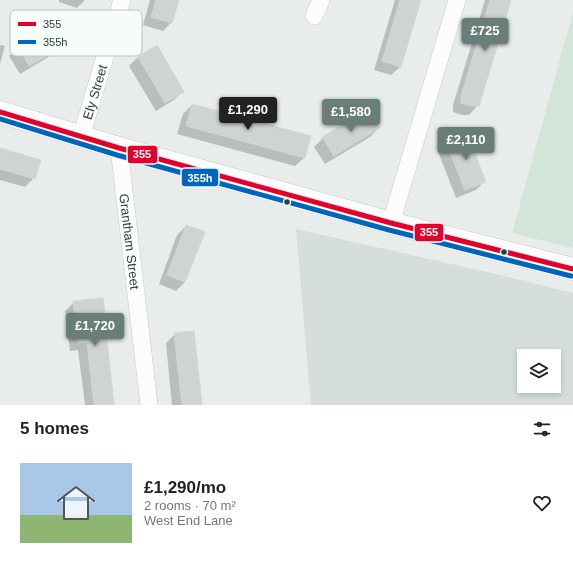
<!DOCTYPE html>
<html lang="en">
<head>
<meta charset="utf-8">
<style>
	:root { --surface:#fff; --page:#f6f6f6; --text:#222; --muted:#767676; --line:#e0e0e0; --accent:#697e78 }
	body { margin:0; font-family:Arial,sans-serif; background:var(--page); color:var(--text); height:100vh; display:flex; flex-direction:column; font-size:15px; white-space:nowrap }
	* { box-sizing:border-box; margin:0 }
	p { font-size:13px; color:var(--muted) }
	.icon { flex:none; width:22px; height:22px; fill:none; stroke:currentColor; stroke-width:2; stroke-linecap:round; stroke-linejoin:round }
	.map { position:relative; height:405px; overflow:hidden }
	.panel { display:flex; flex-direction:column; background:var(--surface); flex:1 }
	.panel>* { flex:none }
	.fabs { position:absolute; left:517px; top:349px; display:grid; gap:8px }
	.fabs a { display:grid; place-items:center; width:44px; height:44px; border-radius:0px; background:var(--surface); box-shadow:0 2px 6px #0003; font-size:20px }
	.price { position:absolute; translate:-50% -34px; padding:0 9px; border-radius:4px; background:var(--accent); color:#fff; font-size:13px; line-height:26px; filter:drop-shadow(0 1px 2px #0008) }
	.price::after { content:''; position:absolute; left:50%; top:24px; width:12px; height:9px; margin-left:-6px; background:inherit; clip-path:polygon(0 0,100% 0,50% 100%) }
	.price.selected { background:#222; color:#fff }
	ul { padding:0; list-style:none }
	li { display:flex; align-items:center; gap:12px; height:100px; padding:0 20px }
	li+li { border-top:1px solid var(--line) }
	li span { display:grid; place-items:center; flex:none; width:112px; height:80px; border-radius:0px; color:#555 }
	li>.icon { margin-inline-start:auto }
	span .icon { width:48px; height:48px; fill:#fffc; stroke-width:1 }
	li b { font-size:17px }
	h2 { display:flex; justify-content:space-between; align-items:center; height:48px; padding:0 20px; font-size:17px }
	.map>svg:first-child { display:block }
	.built { fill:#d6dedb; fill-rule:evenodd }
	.green { fill:#d1e6d8 }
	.shadow { fill:#0003 }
	.building { fill:#cfd4d2; stroke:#d1d6d4 }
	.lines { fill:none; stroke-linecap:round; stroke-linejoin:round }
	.minor-casing { stroke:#c5cac8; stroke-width:18 }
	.tertiary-casing { stroke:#c5cac8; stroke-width:23 }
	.minor { stroke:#fcfcfc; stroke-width:17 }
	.tertiary { stroke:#fcfcfc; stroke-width:22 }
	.bus-1-casing { stroke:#f7fbf9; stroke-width:8 }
	.bus-2-casing { stroke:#f7fbf9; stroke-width:8 }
	.bus-1 { stroke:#e4002b; stroke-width:5 }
	.bus-2 { stroke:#0065bd; stroke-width:5 }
	.bus-dot { fill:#24423a; stroke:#f7fbf9; stroke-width:1.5 }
	.labels { text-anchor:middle; stroke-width:3; stroke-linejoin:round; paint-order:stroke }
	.street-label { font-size:13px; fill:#24423a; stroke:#f7fbf9 }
	.key { fill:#f7fbf9; stroke:#b8c4c0; stroke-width:1 }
	.key-label { font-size:11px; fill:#24423a }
	.line-badge { stroke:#f7fbf9; stroke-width:1.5 }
	.badge-label { font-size:11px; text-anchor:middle; font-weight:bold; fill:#fff }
</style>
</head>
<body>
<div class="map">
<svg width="573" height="405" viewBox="0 0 573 405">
	<rect width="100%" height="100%" fill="#e8edeb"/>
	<path class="built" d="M296 229 500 275 573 293V405H311ZM524 356H554V386H524Z"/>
	<path class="green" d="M573 12V248L512 233Z"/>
	<path class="shadow" d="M59 0H85L77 8 59 2Z
		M150 0H178L172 22 163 31 143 25Z
		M395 0H420L400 67 391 75 374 70Z
		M485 0H510L478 105 469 115H462L453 112V105Z
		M64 20 74 38 65 47 20 74 9 56 18 47Z
		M0 45 5 46 0 64Z
		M157 46 183 91 174 100 156 111 129 66 138 57Z
		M192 105 304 158 295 166 177 134 183 114Z
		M379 128 370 137 325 164 314 147 323 138Z
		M446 141 485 181 476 190 456 198 437 149Z
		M0 149 34 178 25 187 0 180Z
		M186 226 185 282 176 291 159 284 177 235Z
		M74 302 103 315 113 405H85L78 350 70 351 65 311Z
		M175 334 201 405H172L166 343Z"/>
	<path class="building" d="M156 0H179L172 23 151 17Z
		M400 0H421L401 67 382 61Z
		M490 0H511L479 106H472L461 103V96Z
		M64 19 76 38 29 66 18 46Z
		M157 45 184 92 165 103 138 57Z
		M192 104 311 136 305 158 186 126Z
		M369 109 380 128 334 156 322 137Z
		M466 131 486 182 465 190 445 140Z
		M0 148 41 160 35 179 0 169Z
		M186 225 205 232 185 282 167 275Z
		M103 298 105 314H104L114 405H94L87 342 78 343 73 301Z
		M194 331 202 405H182L174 333Z"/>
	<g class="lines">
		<g class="minor-casing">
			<g id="minor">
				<path d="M314 16 321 0"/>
				<path id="s1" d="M81 137 122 0"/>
				<path id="s2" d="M119 148 149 405"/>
				<path d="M391 223 457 0"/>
			</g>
		</g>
		<g class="tertiary-casing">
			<path id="tertiary" d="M0 112 119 148 391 223 573 269"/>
		</g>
		<use href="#minor" class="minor"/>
		<use href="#tertiary" class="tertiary"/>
		<g class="bus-1-casing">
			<path id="bus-1" d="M0 112 119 148 391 223 573 269"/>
		</g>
		<g class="bus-2-casing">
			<path id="bus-2" d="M0 119 117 155 389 230 571 276"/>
		</g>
		<use href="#bus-1" class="bus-1"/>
		<use href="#bus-2" class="bus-2"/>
	</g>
	<g class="bus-dot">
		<circle cx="287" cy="202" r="3.5"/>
		<circle cx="504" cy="252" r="3.5"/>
	</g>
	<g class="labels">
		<g class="street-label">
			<text dy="5" stroke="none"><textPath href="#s1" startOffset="47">Ely Street</textPath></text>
			<text dy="5" stroke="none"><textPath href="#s2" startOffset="94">Grantham Street</textPath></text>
		</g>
	</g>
	<rect x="10" y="10" width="132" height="46" rx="6" class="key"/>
	<rect x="18" y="22" width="18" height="4" fill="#e4002b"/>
	<rect x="18" y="40" width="18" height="4" fill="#0065bd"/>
	<g class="key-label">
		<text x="43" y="28">355</text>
		<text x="43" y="46">355h</text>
	</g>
	<g class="line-badge">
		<rect x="127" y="145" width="31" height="19" rx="4" fill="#e4002b"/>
		<rect x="181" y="168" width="38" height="19" rx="4" fill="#0065bd"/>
		<rect x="414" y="223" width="30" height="19" rx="4" fill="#e4002b"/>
	</g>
	<g class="badge-label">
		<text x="142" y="158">355</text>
		<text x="200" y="182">355h</text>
		<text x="429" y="236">355</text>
	</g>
</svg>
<div class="fabs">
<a><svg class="icon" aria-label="layers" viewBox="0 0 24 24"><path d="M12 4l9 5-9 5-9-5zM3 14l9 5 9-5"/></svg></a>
</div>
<b class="price" style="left:485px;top:52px">£725</b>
<b class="price selected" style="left:248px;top:131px">£1,290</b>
<b class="price" style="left:351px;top:133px">£1,580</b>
<b class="price" style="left:466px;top:161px">£2,110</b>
<b class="price" style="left:95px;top:347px">£1,720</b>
</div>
<section class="panel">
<h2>5 homes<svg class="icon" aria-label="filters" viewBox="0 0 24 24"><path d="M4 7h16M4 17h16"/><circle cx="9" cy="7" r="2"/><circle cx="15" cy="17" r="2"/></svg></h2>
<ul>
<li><span style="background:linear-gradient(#a9c7e8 65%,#8fb573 0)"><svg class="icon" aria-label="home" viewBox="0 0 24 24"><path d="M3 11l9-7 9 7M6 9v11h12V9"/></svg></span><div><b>£1,290/mo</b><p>2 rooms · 70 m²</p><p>West End Lane</p></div><svg class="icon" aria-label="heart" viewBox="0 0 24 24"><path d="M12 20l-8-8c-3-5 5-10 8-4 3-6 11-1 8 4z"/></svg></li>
</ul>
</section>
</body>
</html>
